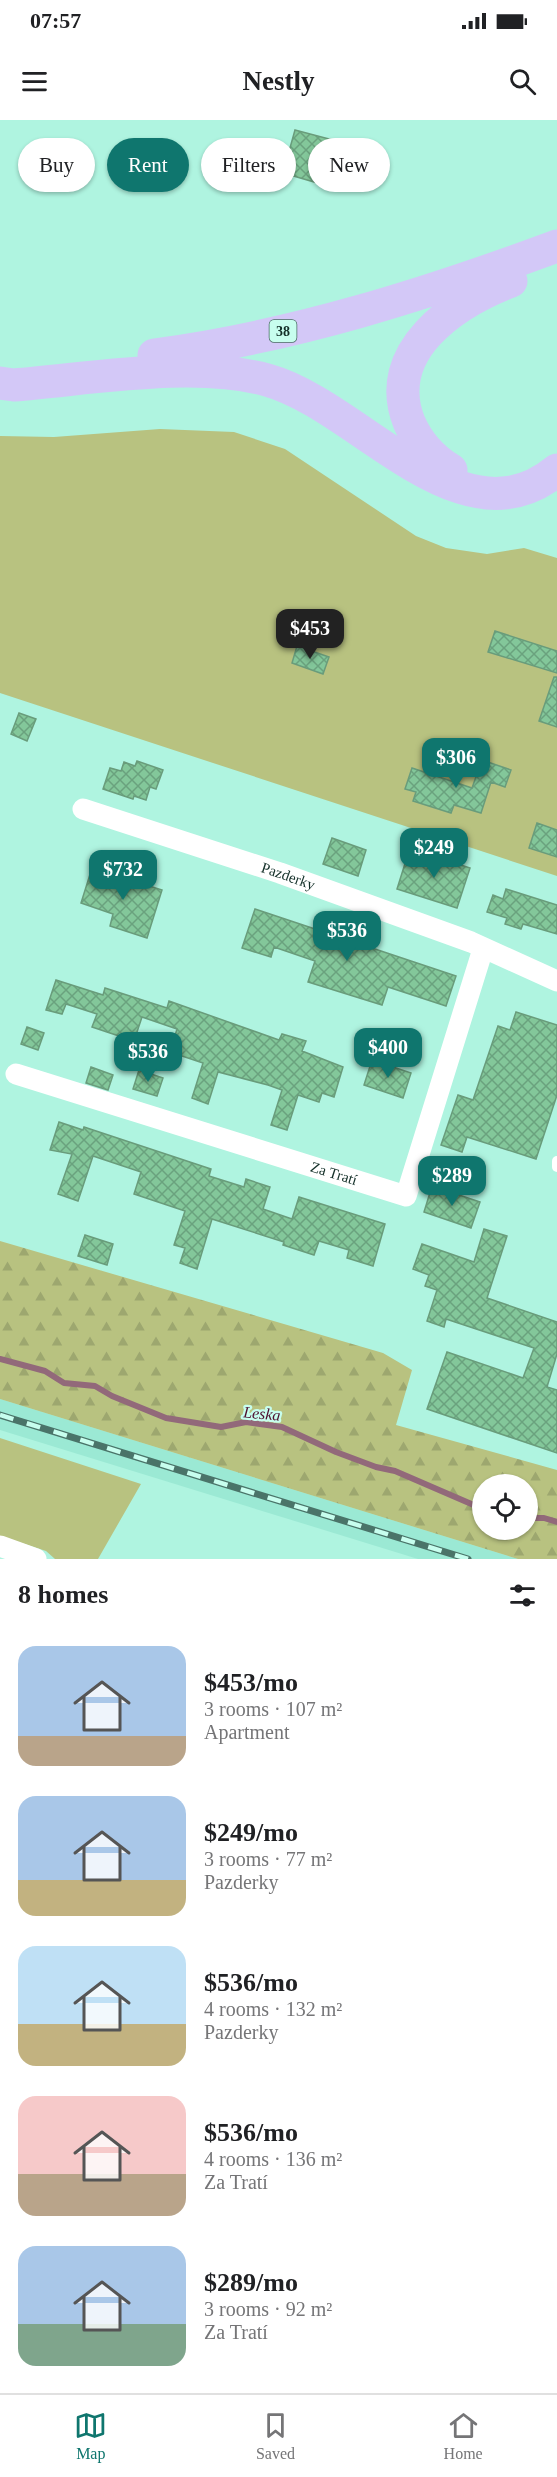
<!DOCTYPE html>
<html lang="en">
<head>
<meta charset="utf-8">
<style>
	:root { --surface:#fff; --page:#f2f2f2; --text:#202124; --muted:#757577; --line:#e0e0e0; --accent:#0f766e }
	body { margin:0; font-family:"Times New Roman",serif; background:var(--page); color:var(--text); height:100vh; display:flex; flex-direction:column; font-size:22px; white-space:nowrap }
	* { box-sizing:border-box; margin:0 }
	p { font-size:20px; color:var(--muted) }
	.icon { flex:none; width:33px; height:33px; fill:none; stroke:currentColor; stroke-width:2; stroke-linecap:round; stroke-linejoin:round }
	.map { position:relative; height:1439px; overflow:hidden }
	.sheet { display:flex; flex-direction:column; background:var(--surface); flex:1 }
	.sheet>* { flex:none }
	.guide { position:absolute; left:18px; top:18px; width:522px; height:54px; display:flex; gap:12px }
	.controls { position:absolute; left:472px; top:1354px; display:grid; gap:12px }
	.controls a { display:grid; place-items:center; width:66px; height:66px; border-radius:50%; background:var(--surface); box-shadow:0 2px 4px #0004; font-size:30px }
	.price { position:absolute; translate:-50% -51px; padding:0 14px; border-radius:12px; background:var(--accent); color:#fff; font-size:20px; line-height:39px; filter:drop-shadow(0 2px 3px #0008) }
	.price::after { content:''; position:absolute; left:50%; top:36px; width:18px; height:14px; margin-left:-9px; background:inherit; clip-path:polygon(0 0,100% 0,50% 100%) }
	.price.on { background:#222; color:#fff }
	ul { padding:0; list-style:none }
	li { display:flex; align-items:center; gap:18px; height:150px; padding:0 18px }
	li span { display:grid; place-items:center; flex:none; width:168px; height:120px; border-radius:18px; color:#555 }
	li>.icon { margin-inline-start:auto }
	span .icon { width:72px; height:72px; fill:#fffc; stroke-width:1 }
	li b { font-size:26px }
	h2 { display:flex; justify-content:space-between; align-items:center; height:72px; padding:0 18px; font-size:26px }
	.chip { padding:0 21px; border-radius:27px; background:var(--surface); box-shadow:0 2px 4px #0004; font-size:21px; line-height:54px }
	.chip.on { background:var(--accent); color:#fff }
	.status { display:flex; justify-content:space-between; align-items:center; height:42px; padding:0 30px; background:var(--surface); direction:ltr }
	.status svg { height:16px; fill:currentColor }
	header { display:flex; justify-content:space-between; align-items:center; height:78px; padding:0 18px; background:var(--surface); font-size:27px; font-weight:800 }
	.tabs { display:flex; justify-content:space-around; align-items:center; height:84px; border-top:2px solid var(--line); background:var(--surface); font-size:16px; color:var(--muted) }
	.tabs a { display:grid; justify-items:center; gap:3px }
	.tabs .on { color:var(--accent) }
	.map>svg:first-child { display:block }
	.built { fill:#9be9d4 }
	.forest { fill:url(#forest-firs); fill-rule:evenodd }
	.garden { fill:#b8c280 }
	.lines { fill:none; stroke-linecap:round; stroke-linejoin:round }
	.stream { stroke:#92697a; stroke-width:6 }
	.building { fill:url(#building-cross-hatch); stroke:#699c7b; stroke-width:1.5 }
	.lane { stroke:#fff; stroke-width:10 }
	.street { stroke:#fff; stroke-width:21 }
	.primary { stroke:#d3c8f7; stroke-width:33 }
	.rail-casing { stroke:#4a7469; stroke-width:7 }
	.rail { stroke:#c7feee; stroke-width:4.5; stroke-dasharray:14; stroke-linecap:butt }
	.labels { text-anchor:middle; stroke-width:4.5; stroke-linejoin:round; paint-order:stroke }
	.shield { fill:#c7feee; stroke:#496d63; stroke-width:1.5 }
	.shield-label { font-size:14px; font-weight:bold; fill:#132f28 }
	.street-label { font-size:15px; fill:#132f28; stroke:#c7feee }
	.water-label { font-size:16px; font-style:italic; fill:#4e0e2e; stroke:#c7feee }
</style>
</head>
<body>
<div class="status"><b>07:57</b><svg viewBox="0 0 49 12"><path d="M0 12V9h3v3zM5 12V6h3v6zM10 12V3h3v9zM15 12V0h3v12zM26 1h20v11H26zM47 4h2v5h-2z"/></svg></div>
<header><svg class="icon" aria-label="menu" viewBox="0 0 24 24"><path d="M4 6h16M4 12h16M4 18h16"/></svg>Nestly<svg class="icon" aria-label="search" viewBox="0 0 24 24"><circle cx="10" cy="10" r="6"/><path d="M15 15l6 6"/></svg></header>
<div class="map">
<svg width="557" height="1439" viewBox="0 0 557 1439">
	<defs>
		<pattern id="forest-firs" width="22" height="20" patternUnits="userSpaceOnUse" patternTransform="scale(1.5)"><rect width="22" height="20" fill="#b8c280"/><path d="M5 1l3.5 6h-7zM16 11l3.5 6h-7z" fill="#9da76f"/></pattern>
		<pattern id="building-cross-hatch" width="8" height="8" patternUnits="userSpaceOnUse" patternTransform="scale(1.5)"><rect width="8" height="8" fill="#83c79a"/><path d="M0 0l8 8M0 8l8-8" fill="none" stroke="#6aa27e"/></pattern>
	</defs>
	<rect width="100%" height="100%" fill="#aff4e0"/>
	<path class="built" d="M0 1279 518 1439H418L0 1310Z"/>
	<path class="forest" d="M0 1121 383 1233 412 1250 396 1305 557 1350V1439H518L0 1279ZM483 1365H528V1410H483Z"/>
	<path class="garden" d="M160 309 234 312 285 329 416 416 446 428 487 434 524 428 557 438V756L0 573V316L54 317Z
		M0 1318 141 1364 98 1439H55L46 1431 0 1416Z"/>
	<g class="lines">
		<path class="stream" d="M0 1239 45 1251 64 1263 95 1266 112 1276 166 1298 221 1307 246 1302 282 1307 336 1332 376 1347 395 1351 483 1389
			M528 1398H544L557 1402"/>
	</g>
	<path class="building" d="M295 10 333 20 321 64 283 53Z
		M495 511 557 531V553L488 532Z
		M297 526 329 537 323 554 292 543Z
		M554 557H557V607L539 601Z
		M19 593 36 599 27 621 11 614Z
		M482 640 511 650 505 667 491 662 481 693 454 685 451 693 413 681 416 672 405 669 412 648 472 668Z
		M137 641 163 650 156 669 150 667 146 680 134 676 133 679 103 669 110 648 121 651 124 642 135 646Z
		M537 703 557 710V737L529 728Z
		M332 718 366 730 358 756 323 744Z
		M421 732 470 748 457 788 397 769 408 734 419 737Z
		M92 748 162 770 147 818 110 806 113 794 81 783Z
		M506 769 557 785V814L523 804 521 809 505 804 507 798 487 792 493 775 503 779Z
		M255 789 456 856 446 886 388 867 382 885 308 862 315 841 274 827 271 837 242 828Z
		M56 860 103 875 105 868 167 888 169 881 279 920 282 914 306 921 302 931 343 947 334 977 322 973 319 982 298 975 287 1010 271 1005 282 970 268 965 218 952 208 984 192 978 203 943 170 932 177 909 142 897 134 921 92 907 97 894 66 884 62 894 46 890Z
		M516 892 557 905V975L536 1039 467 1017 462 1032 441 1025 458 975 473 980 498 906 510 910Z
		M27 907 44 913 38 930 21 924Z
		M372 940 411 953 403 978 364 965Z
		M91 947 113 955 108 970 86 963Z
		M139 950 163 958 157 976 133 969Z
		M59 1002 83 1010 84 1007 211 1049 209 1056 244 1067 246 1059 270 1067 263 1089 292 1099 299 1077 385 1104 373 1146 347 1138 349 1130 319 1121 314 1135 283 1125 284 1122 212 1099 197 1149 180 1143 185 1128 174 1125 185 1091 134 1074 141 1052 93 1036 78 1081 58 1074 72 1034 50 1030Z
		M432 1066 480 1082 471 1108 424 1092Z
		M484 1109 507 1116 487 1178 557 1202V1234L547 1267 557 1270V1333L427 1289 447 1232 523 1258 534 1228 446 1199 444 1207 427 1201 437 1170 425 1166 429 1155 413 1149 422 1124 474 1142Z
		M85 1115 113 1124 107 1145 78 1136Z"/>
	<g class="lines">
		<path class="lane" d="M557 1041V1047"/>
		<g class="street">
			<path id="s1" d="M83 689 280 753 471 822 557 861"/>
			<path id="s2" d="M16 954 406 1076 483 829"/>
			<path d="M0 1426 36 1439"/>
		</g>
		<path class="primary" d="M154 235C292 217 427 174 557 126
			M0 263 14 265C90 259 194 240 267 260 359 285 462 429 557 350
			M451 350C431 338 418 323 409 302 381 231 454 183 511 161"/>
		<g class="rail-casing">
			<path id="rail" d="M0 1295 468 1439"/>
		</g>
		<use href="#rail" class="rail"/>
	</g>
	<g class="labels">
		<rect class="shield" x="269.5" y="200" width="27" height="22" rx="4.5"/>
		<g class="shield-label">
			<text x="283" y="216">38</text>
		</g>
		<g class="street-label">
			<text dy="5" stroke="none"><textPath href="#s1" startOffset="216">Pazderky</textPath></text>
			<text dy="5" stroke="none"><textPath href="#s2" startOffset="333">Za Tratí</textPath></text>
		</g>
		<g class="water-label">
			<text transform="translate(262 1293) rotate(5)" y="6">Leska</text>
		</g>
	</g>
</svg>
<div class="controls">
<a><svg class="icon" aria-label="locate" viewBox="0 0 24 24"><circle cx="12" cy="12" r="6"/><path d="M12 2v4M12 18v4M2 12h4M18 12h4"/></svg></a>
</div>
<b class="price on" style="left:310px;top:540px">$453</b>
<b class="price" style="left:456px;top:669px">$306</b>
<b class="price" style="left:434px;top:759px">$249</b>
<b class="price" style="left:123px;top:781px">$732</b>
<b class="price" style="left:347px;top:842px">$536</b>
<b class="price" style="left:388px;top:959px">$400</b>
<b class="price" style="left:148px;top:963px">$536</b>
<b class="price" style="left:452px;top:1087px">$289</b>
<div class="guide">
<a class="chip">Buy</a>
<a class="chip on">Rent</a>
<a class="chip">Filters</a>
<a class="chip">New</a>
</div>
</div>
<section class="sheet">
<h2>8 homes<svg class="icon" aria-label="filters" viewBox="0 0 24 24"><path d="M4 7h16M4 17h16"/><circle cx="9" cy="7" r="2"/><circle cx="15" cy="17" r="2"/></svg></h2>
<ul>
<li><span style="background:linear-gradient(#a9c7e8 75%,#b9a48a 0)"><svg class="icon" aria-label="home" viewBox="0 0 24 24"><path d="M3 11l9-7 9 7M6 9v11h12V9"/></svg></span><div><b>$453/mo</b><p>3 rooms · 107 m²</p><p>Apartment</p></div></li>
<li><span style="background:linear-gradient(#a9c7e8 70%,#c2b280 0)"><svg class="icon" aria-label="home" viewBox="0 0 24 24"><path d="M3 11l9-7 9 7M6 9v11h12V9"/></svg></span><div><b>$249/mo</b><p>3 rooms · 77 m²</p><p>Pazderky</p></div></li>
<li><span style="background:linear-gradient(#bfe0f5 65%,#c2b280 0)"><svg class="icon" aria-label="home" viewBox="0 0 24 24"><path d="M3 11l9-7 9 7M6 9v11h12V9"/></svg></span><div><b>$536/mo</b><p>4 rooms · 132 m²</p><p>Pazderky</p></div></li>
<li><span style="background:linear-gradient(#f6c9c9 65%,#b9a48a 0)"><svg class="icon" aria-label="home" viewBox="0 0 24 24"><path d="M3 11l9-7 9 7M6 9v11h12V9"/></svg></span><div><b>$536/mo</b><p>4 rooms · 136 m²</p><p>Za Tratí</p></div></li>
<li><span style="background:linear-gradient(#a9c7e8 65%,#7fa58c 0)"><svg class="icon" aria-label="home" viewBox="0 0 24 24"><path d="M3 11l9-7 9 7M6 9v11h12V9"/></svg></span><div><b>$289/mo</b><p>3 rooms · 92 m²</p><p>Za Tratí</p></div></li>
</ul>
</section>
<nav class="tabs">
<a class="on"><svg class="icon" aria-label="map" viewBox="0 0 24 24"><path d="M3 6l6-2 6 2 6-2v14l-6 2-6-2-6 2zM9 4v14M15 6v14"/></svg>Map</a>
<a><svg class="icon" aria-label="saved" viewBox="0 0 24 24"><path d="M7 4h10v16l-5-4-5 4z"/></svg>Saved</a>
<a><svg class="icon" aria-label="home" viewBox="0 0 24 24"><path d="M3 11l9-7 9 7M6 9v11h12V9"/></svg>Home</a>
</nav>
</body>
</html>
